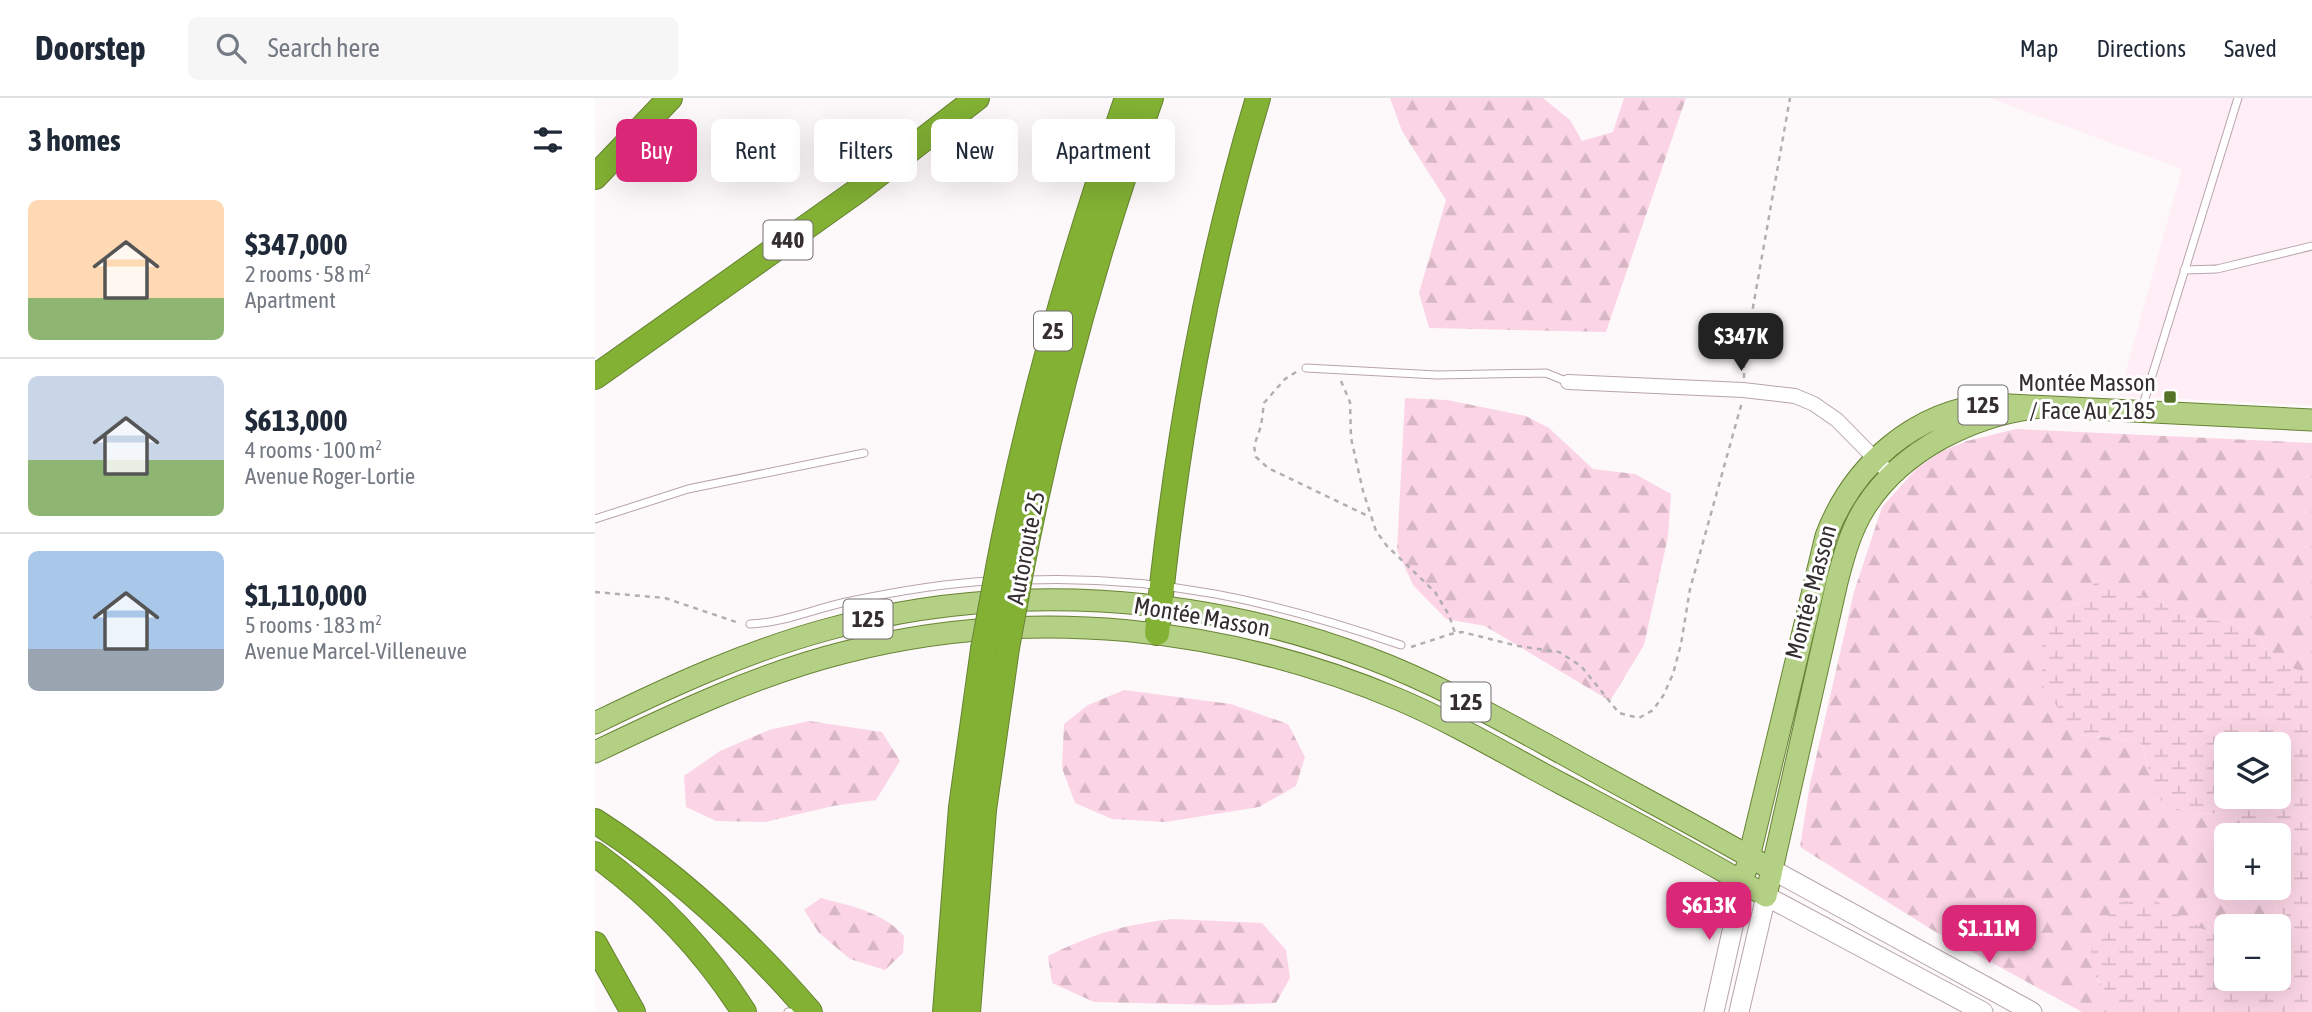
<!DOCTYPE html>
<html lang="en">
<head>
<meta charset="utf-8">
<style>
	:root { --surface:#fff; --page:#f6f6f7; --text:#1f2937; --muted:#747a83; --line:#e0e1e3; --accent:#db2777 }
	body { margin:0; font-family:"Asap Condensed",sans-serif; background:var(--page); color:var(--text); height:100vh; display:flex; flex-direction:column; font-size:26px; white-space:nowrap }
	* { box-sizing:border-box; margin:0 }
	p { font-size:23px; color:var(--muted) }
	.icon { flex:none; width:38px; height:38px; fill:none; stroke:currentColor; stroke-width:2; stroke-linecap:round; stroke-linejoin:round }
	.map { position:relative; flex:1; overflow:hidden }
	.sheet { display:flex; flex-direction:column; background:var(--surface); width:595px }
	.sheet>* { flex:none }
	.top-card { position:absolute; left:21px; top:21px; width:665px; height:63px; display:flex; gap:14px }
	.buttons { position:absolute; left:1619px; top:634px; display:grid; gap:14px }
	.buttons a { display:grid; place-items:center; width:77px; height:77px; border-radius:10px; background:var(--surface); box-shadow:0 7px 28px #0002; font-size:35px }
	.price { position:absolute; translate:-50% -60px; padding:0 16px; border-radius:14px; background:var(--accent); color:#fff; font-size:23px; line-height:46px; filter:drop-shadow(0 2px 4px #0008) }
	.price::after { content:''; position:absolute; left:50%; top:42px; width:21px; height:16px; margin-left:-10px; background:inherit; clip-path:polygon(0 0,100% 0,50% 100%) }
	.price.selected { background:#222; color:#fff }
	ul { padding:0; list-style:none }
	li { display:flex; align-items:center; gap:21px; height:175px; padding:0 28px }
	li+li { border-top:2px solid var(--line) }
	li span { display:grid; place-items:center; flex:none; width:196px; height:140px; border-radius:10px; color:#555 }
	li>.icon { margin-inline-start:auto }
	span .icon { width:84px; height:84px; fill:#fffc; stroke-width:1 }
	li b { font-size:30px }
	h2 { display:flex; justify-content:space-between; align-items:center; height:84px; padding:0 28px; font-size:30px }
	.tag { padding:0 24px; border-radius:10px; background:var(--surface); box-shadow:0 7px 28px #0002; font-size:24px; line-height:63px }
	.tag.selected { background:var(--accent); color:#fff }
	header { display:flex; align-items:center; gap:42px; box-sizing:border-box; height:98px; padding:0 35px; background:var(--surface); border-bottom:2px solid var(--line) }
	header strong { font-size:33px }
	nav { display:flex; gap:38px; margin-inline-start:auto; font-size:24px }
	.search { width:490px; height:63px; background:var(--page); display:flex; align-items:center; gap:18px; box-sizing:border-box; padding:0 24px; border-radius:10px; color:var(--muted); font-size:26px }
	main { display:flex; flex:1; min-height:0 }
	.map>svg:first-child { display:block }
	.built { fill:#ffeef5 }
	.forest { fill:url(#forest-firs) }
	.wetland { fill:url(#wetland-marsh); fill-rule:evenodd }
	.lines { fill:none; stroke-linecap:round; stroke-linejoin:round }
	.lane-casing { stroke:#b7a4ac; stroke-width:9 }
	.street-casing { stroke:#b7a4ac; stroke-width:16 }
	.secondary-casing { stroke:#b7a4ac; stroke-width:21 }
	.primary-casing { stroke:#678333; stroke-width:23 }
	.highway-casing { stroke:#678333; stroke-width:26 }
	.path { stroke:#b3aeb0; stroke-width:2.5; stroke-dasharray:5 5; stroke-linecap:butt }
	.lane { stroke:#fff; stroke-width:7 }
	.street { stroke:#fff; stroke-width:14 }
	.secondary { stroke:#fff; stroke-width:19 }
	.primary { stroke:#b4d085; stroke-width:21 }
	.highway { stroke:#82b134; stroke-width:24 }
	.highway-bridge-casing { stroke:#678333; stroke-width:26; stroke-linecap:butt }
	.highway-bridge { stroke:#82b134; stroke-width:24 }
	.poi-dot { fill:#557328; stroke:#fff; stroke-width:2.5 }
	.labels { text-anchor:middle; stroke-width:6; stroke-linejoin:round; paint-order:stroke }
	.shield { fill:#fff; stroke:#726d6f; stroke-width:2 }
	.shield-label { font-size:23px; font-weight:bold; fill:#352e31 }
	.poi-label { font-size:24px; fill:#352e31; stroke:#fff; text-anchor:end }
	.street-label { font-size:24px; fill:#352e31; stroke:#fff }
</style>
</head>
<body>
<header>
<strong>Doorstep</strong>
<div class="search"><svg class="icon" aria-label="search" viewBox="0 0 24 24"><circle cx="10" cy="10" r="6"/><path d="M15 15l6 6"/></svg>Search here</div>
<nav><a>Map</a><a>Directions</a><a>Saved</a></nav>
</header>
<main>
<section class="sheet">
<h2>3 homes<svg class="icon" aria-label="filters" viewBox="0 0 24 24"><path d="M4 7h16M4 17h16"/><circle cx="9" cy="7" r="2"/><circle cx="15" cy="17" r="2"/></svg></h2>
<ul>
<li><span style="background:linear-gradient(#ffd9b3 70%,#8fb573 0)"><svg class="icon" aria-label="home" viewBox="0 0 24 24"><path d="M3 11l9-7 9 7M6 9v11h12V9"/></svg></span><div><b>$347,000</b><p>2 rooms · 58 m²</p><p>Apartment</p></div></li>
<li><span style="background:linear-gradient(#c9d6e8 60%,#8fb573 0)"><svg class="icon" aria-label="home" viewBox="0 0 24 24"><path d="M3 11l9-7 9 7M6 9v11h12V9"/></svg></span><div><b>$613,000</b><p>4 rooms · 100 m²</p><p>Avenue Roger-Lortie</p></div></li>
<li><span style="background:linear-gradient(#a9c7e8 70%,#9aa5b1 0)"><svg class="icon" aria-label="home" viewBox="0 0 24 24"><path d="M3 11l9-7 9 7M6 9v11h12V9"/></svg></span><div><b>$1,110,000</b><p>5 rooms · 183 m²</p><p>Avenue Marcel-Villeneuve</p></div></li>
</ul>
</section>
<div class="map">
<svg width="1717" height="914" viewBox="0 0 1717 914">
	<defs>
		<pattern id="forest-firs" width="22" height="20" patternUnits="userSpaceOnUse" patternTransform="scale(1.75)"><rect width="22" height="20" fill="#fbd5e5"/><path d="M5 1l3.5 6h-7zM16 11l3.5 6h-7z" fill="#d8b7c5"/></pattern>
		<pattern id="wetland-marsh" width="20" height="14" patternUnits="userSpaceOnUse" patternTransform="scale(1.75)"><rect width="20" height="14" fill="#fbd5e5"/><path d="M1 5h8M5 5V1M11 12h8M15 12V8" fill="none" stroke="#d8b7c5"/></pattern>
	</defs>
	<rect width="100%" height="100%" fill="#fdf9fa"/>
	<path class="built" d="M1394 0H1717V307L1524 298 1587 71Z"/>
	<path class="forest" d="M795 0H948L975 22 987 43 1018 34 1029 0H1091L1011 234 834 230 824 195 851 102 807 33Z
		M810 300 852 302 931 318 954 330 998 371 1040 376 1076 396 1073 439 1049 547 1015 603 890 528 851 521 818 487 802 452Z
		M1421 331 1717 345V578L1678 563 1663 538 1632 524 1590 519 1560 501 1484 505 1464 513 1481 637 1523 640 1547 646 1552 666 1592 715 1639 716 1655 737H1631V789H1674C1681 800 1684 817 1675 828H1631V842L1608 831 1502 882 1530 914H1487L1339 833 1205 749 1215 686 1259 494 1287 409 1322 370 1345 354 1372 343Z
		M529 592 636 606 693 626 710 659 701 688 664 709 571 724 517 721 480 705 467 670 469 626 493 607Z
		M214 623 287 634 305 663 281 702 238 708 170 724 121 723 91 709 89 678 125 653 174 632Z
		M226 800C256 808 288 814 309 838L308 855 290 872 255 861 224 835 209 812Z
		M577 821 667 825 691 852 695 880 681 905 623 907 499 904 457 885 453 858C498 836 527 827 577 821Z"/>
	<path class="wetland" d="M1501 483 1560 501 1590 519 1632 524 1663 538 1678 563 1717 577V914H1530C1486 871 1486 852 1523 804L1558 801 1608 831 1631 842V880H1684V828H1675C1684 817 1681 800 1674 789H1684V737H1655L1639 716 1592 715 1567 704 1552 666 1547 646 1523 640 1481 637 1448 588 1446 551 1464 513 1484 505ZM1631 646H1684V698H1631Z"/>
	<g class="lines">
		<g class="lane-casing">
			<path id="lane" d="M1589 172 1622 171 1717 148
				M711 270 842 277 951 275 973 284
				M1547 310 1643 0
				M0 421 93 391 269 355
				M430 482C565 477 679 503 806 547
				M155 526C187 525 219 511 251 504 298 494 348 485 397 483
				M193 914H207"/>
		</g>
		<g class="street-casing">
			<path id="street" d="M973 284 1148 292 1200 298 1219 306 1242 322 1296 377"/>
		</g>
		<g class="secondary-casing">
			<path id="secondary" d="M1176 771 1437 914
				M1119 914 1148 784
				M1144 914 1171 798 1388 914"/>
		</g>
		<g class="primary-casing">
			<path id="primary" d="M0 625C76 588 152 553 234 531 411 483 603 495 774 560 843 586 908 623 972 658 1040 696 1109 732 1176 771
				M0 654C81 615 163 576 251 554 436 507 630 528 805 602 861 626 914 658 967 686 1035 722 1105 758 1171 798L1242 484C1249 457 1256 431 1271 408 1308 351 1378 317 1445 309
				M1151 772 1231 438C1258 367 1320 313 1396 306L1717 322"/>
		</g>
		<g class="highway-casing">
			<path id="highway" d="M0 79 75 0
				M0 279 262 93 382 0
				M427 469C458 310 501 153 556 0
				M403 470C433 310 478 154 532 0
				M562 535C580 352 610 176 663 0
				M0 723C81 775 152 841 215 914
				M0 756C60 800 109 851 149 914
				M0 846 38 914
				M350 914 366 709 388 551
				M373 914 389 712 412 550"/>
		</g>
		<path class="path" d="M701 274 690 281 669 305 666 328 659 348 661 359 673 370 775 419
			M1149 280V260L1195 0
			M746 283 755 304 756 340 768 393 781 433 792 448 840 494 854 517 860 535
			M0 494 70 500 144 525
			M816 549 856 536 867 534 923 548 964 554 986 568 1024 615 1044 620 1058 612 1068 598 1078 576 1086 546 1095 491 1147 304"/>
		<use href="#lane" class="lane"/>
		<use href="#street" class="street"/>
		<use href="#secondary" class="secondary"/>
		<use href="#primary" class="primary"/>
		<use href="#highway" class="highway"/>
		<g class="highway-bridge-casing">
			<path id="highway-bridge" d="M412 550 427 469
				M388 551 403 470"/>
		</g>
		<use href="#highway-bridge" class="highway-bridge"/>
	</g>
	<rect class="poi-dot" x="1568" y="292" width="14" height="14" rx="3.5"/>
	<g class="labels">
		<g class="shield">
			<rect x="168.5" y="122.5" width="49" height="39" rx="5"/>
			<rect x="439" y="213.5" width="38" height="39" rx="5"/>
			<rect x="1363.5" y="287.5" width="49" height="39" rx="5"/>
			<rect x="248.5" y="501.5" width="49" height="39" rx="5"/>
			<rect x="846.5" y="584.5" width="49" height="39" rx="5"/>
		</g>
		<g class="shield-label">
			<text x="193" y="150">440</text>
			<text x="458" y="241">25</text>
			<text x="1388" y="315">125</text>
			<text x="273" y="529">125</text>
			<text x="871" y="612">125</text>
		</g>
		<g class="poi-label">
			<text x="1561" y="293">Montée Masson<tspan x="1561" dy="28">/ Face Au 2185</tspan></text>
		</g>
		<g class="street-label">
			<text transform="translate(431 450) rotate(-79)" y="8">Autoroute 25</text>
			<text transform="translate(1216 494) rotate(-75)" y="8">Montée Masson</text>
			<text transform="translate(607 519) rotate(10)" y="8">Montée Masson</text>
		</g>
	</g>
</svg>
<div class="buttons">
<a><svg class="icon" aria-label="layers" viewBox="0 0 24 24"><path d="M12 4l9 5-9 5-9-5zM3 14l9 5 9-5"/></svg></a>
<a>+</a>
<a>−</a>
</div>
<b class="price selected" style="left:1146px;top:275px">$347K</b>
<b class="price" style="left:1114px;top:844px">$613K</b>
<b class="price" style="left:1394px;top:867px">$1.11M</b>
<div class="top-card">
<a class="tag selected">Buy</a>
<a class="tag">Rent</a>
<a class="tag">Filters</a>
<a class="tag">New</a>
<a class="tag">Apartment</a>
</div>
</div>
</main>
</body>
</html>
